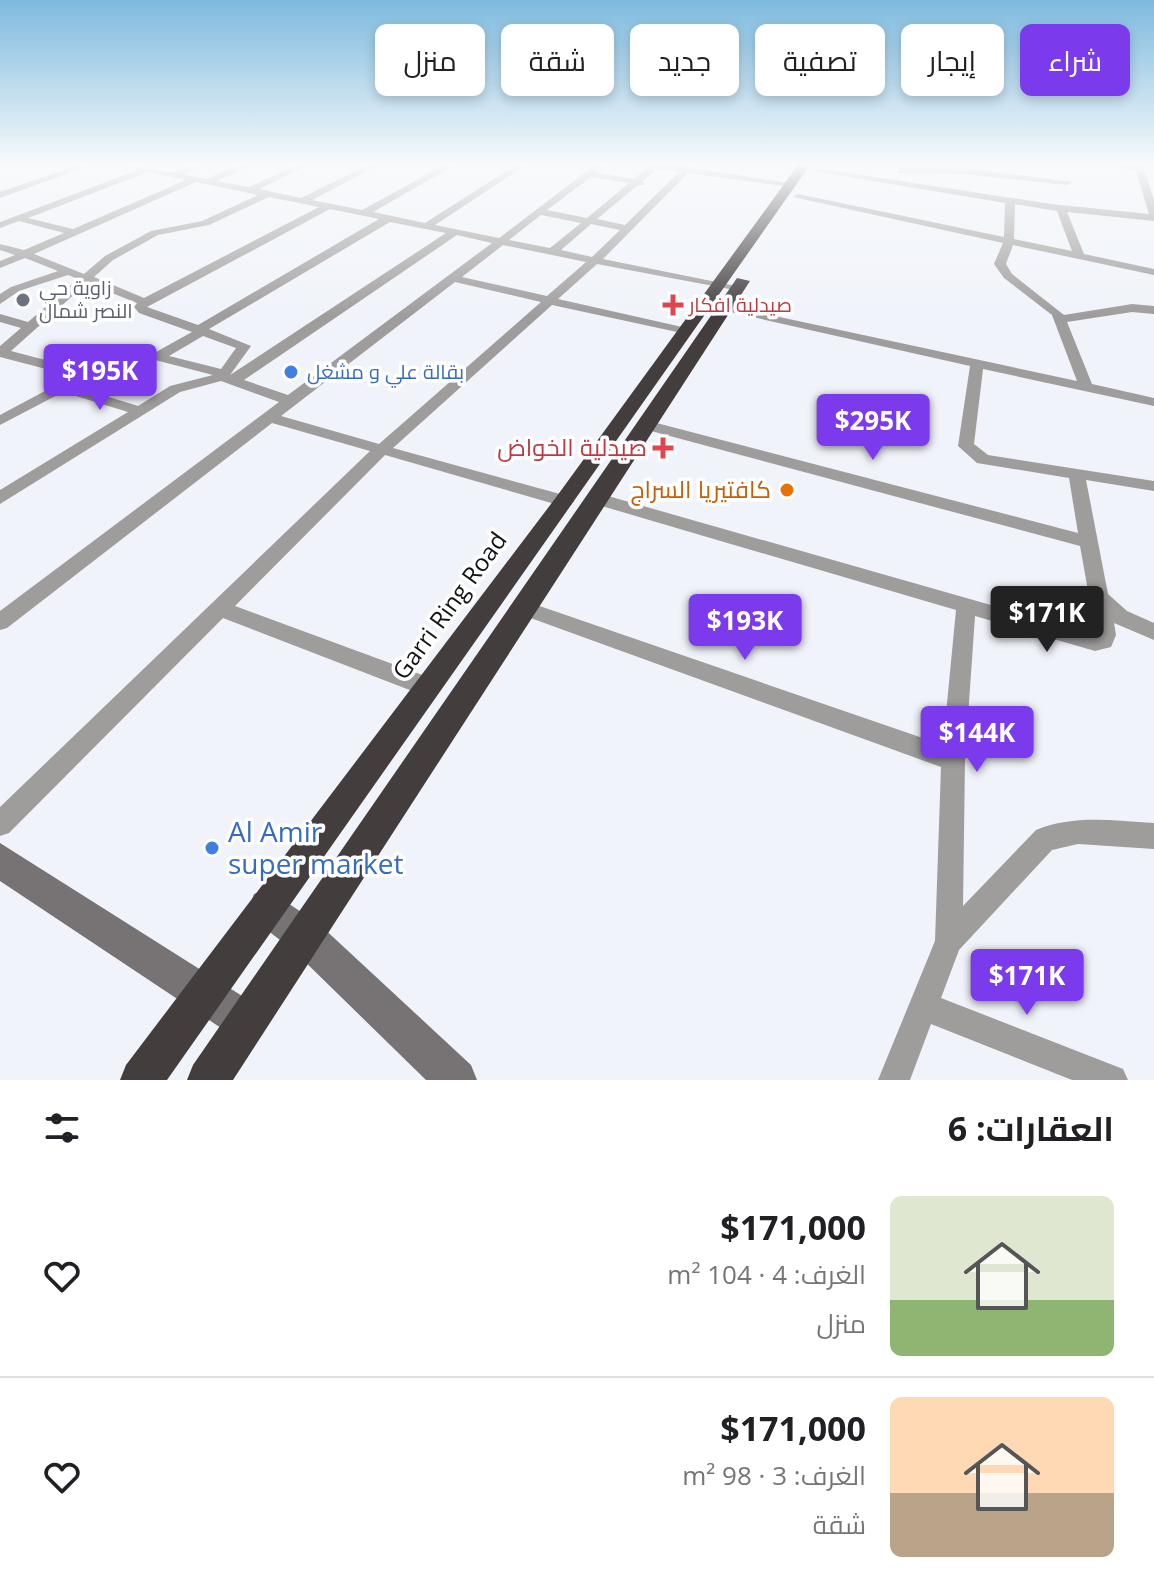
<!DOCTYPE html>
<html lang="ar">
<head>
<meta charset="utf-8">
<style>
	:root { --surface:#fff; --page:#f6f6f6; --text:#202124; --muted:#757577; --line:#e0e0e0; --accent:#7c3aed }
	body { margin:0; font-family:"Open Sans",Cairo,sans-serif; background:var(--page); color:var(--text); direction:rtl; height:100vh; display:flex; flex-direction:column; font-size:30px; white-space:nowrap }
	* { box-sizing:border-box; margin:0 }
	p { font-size:26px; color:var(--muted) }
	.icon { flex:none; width:44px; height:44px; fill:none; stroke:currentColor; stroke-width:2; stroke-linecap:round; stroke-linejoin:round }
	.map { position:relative; height:1080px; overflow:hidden; direction:ltr }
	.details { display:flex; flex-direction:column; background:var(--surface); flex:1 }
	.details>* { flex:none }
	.guide { position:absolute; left:24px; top:24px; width:1106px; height:72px; direction:rtl; display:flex; gap:16px }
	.price { position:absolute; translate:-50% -68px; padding:0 18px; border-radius:8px; background:var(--accent); color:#fff; font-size:26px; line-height:52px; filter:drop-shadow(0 2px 4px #0008) }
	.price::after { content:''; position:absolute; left:50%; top:48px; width:24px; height:18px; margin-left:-12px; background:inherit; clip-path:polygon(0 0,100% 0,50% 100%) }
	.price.current { background:#222; color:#fff }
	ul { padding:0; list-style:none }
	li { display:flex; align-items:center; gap:24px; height:200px; padding:0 40px }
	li+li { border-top:2px solid var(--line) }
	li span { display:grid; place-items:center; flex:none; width:224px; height:160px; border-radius:12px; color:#555 }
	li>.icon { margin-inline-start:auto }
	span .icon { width:96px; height:96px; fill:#fffc; stroke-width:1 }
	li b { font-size:34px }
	h2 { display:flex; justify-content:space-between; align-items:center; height:96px; padding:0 40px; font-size:34px }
	.chip { padding:0 28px; border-radius:12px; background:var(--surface); box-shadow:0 4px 12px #0003; font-size:28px; line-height:72px }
	.chip.current { background:var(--accent); color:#fff }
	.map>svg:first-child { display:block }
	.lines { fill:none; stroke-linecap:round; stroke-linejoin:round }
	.street { fill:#9f9c9c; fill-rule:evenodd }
	.secondary { fill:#777273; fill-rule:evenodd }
	.highway { fill:#433d3e; fill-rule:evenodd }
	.worship-dot { fill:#6b7280; stroke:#fff; stroke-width:3 }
	.health-dot { fill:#e0444e; stroke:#fff; stroke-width:3 }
	.shop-dot { fill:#3f7fe0; stroke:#fff; stroke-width:3 }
	.food-dot { fill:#e8710a; stroke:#fff; stroke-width:3 }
	.labels { text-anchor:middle; stroke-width:7; stroke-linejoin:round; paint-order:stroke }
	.far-worship-label { font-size:20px; fill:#5b616d; stroke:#fff; text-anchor:start }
	.far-health-label { font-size:20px; fill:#be3a42; stroke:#fff; text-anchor:start }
	.far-shop-label { font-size:20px; fill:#366cbe; stroke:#fff; text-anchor:start }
	.health-label { font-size:24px; fill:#be3a42; stroke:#fff; text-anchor:end }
	.food-label { font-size:24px; fill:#c56008; stroke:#fff; text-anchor:end }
	.street-label { font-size:24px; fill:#111314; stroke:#fff }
	.near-shop-label { font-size:28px; fill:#366cbe; stroke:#fff; text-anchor:start }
</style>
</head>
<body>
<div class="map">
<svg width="1154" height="1080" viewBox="0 0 1154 1080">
	<rect width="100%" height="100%" fill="#f0f3f9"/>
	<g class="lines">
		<path class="street" d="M78 165H91L0 198V192Z
			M122 165C139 165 157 173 173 172 184 171 192 165 204 165L184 174 206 179 239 165H251L217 181 249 187 297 165H308L259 189 301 198 368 165H379L312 200 362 210 444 165H455L373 212 425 223 516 165H526L435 225 499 238 595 165H605L597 173 634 179 648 167 645 165H695L693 168 795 184 791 187 688 173 603 259 736 286 740 287V291L597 264 558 299 691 329V335L552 305 393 448 571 497 574 501 571 505 565 507 385 455 235 606 436 680 439 687 436 694 428 696 420 694 223 618 9 833 0 836V807L370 451 272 423 7 628 0 630V611L279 402 221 381 180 392 0 504V490L128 412 63 392 0 425V415L73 376 0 357V346L21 328 0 322V314L28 322 78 279 68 275 19 291 0 304V294L11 287 58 271 25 258 0 268V261L15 255 0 250V244L24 250 64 233 19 221 0 228V222L138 170ZM657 169 679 172 625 225 597 219 638 185H644L643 181ZM148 172 186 180 73 229 28 218ZM591 177 629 183 587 218 547 210ZM196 182 258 195 202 221 151 231 105 256 84 274 34 254ZM269 197 319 207 144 298 94 277 113 260 158 235 209 225ZM330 209 379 219 198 325 147 307ZM541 215 581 223 550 248 509 240ZM390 222 446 233 230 375 251 346 209 329ZM591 224 620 230 592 257 561 250ZM457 235 492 243 288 395 244 380ZM503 245 586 262 547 296 462 277ZM455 282 541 302 379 444 281 416ZM87 283 137 303 134 307 139 313 192 332 156 352 130 346 83 370 11 351ZM203 336 236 348 221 369 169 356ZM132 354 213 375 170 386 138 406 74 386Z
			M1108 165H1143L1154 200V221L1067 212 1084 254 1154 269V275L1013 245 1006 264 1012 274 1064 315 1132 304 1154 306V314L1132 312 1067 322 1092 384 1154 398V406L983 369 974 444 988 455 1154 481V491L1086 480 1108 594 1127 611 1154 623V640L1114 623 1116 635 1111 647 1095 651 975 616 965 760 963 906 1036 830C1074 814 1114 821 1154 823V849L1078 844 1052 850 959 950 941 998 1123 1069 1128 1080H1072L931 1024 910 1080H878L935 941 941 767 514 612 511 607 514 602H528L943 745 956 610 588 502 586 498 594 492 1096 635 1080 546 640 428 637 425 645 420 1078 533 1069 478 977 463 958 446 970 366 717 309 723 305 1077 381 1052 315 1004 278 994 264 1003 243 793 197 798 194 1004 237 1005 203 813 171 817 168 1051 204 1149 214 1136 171ZM1015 204 1057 211 1072 251 1014 239Z
			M899 168H962L1072 182 1068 185 962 174 896 173Z"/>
		<path class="secondary" d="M0 843 261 1008 267 1022 261 1036 247 1042 233 1036 0 881Z
			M267 889 319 924 471 1065 477 1080H426L293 950 254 920 249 907 254 894Z"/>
		<path class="highway" d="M798 165H810L167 1080H120L126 1065 557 496Z
			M737 278 750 281 233 1080H187L193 1065Z"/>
	</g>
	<linearGradient id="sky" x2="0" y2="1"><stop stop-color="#7ebade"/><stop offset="0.52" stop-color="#f8fafc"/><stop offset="1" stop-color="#f8fafc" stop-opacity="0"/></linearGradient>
	<rect width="1154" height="316" fill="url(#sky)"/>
	<circle class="worship-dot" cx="23" cy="300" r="8"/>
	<g class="health-dot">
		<path d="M669 293h8v8h8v8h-8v8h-8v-8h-8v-8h8z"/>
		<path d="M659 436h8v8h8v8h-8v8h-8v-8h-8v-8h8z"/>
	</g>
	<g class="shop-dot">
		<circle cx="291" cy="372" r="8"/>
		<circle cx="212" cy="848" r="8"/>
	</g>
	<circle class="food-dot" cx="787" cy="490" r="8"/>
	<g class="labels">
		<g class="far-worship-label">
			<text x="39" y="295">زاوية حي<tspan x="39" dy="23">النصر شمال</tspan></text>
		</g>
		<g class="far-health-label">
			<text x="689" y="312">صيدلية افكار</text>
		</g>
		<g class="far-shop-label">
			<text x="307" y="379">بقالة علي و مشغل</text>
		</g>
		<g class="health-label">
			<text x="647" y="456">صيدلية الخواض</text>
		</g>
		<g class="food-label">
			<text x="771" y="498">كافتيريا السراج</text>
		</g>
		<g class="street-label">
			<text transform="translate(450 606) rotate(-54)" y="8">Garri Ring Road</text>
		</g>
		<g class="near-shop-label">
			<text x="228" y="842">Al Amir<tspan x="228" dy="32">super market</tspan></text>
		</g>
	</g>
</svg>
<b class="price" style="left:100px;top:412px">$195K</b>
<b class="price" style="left:873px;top:462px">$295K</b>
<b class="price current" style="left:1047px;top:654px">$171K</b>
<b class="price" style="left:745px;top:662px">$193K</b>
<b class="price" style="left:977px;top:774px">$144K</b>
<b class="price" style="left:1027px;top:1017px">$171K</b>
<div class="guide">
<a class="chip current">شراء</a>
<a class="chip">إيجار</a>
<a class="chip">تصفية</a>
<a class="chip">جديد</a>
<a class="chip">شقة</a>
<a class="chip">منزل</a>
</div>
</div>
<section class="details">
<h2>العقارات: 6<svg class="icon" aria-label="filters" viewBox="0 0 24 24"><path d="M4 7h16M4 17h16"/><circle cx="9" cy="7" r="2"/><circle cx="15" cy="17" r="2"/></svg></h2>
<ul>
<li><span style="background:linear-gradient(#dfe7d0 65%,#8fb573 0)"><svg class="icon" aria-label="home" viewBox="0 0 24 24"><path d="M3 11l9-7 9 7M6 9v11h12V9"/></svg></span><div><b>$171,000</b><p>الغرف: 4 · 104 m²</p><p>منزل</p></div><svg class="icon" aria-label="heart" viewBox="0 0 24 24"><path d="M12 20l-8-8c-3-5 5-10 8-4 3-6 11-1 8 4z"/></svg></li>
<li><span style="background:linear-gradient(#ffd9b3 60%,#b9a48a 0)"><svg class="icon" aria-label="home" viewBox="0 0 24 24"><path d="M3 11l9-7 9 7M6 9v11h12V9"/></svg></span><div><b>$171,000</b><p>الغرف: 3 · 98 m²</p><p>شقة</p></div><svg class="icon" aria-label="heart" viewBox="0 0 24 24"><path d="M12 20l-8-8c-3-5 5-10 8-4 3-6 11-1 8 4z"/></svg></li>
</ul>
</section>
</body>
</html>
